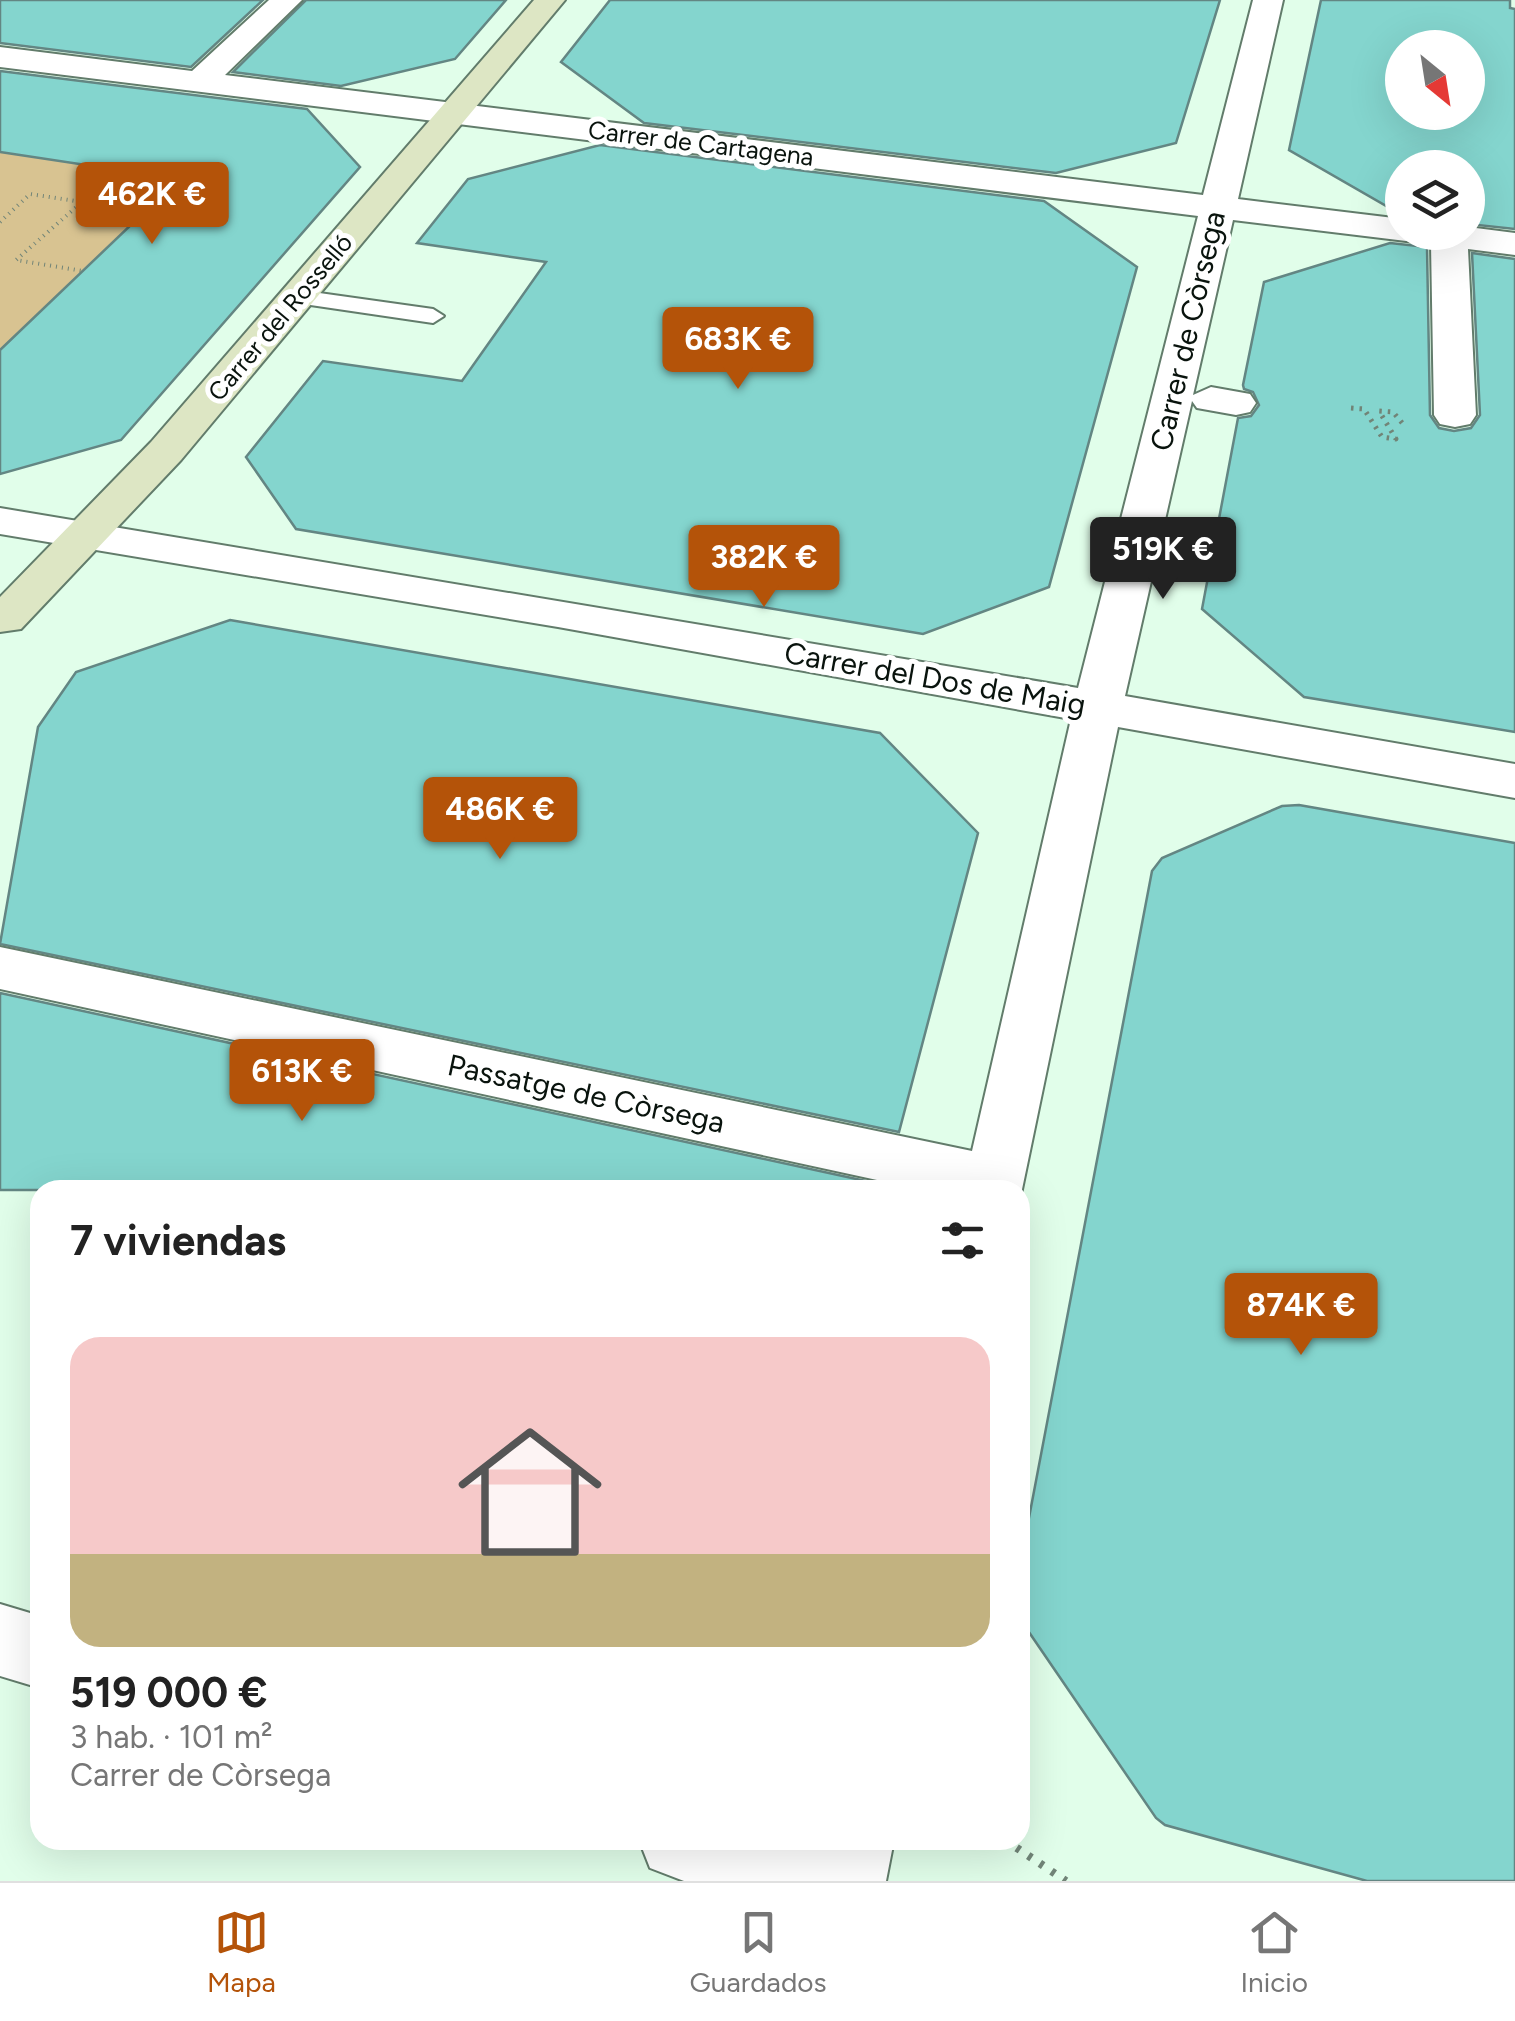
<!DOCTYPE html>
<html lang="es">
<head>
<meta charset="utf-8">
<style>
	:root { --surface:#fff; --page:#f2f2f2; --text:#222; --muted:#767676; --line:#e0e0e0; --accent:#b45309 }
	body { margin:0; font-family:Figtree,sans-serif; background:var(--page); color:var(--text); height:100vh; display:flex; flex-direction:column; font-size:38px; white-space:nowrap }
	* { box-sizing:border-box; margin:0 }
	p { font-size:32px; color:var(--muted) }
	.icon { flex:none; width:55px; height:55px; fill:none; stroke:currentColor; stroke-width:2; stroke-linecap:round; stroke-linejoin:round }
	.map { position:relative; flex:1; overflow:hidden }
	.drawer { position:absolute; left:30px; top:1180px; width:1000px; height:670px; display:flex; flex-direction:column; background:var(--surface); border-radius:30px; box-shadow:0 10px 40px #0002 }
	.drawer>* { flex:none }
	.needle { width:65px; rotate:150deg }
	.tools { position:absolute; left:1385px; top:30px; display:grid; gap:20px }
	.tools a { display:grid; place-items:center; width:100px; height:100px; border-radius:50%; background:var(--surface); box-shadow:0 10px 40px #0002; font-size:50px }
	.price { position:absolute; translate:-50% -85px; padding:0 22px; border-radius:10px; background:var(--accent); color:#fff; font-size:32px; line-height:65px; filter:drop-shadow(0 2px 5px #0008) }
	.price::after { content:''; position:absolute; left:50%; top:60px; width:30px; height:22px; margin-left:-15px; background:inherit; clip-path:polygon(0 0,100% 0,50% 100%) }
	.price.active { background:#222; color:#fff }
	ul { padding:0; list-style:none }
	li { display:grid; align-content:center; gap:20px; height:530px; padding:0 40px }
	li span { display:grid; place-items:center; height:310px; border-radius:30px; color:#555 }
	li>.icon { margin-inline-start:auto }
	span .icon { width:180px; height:180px; fill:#fffc; stroke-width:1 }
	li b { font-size:42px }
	h2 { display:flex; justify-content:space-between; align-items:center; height:120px; padding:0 40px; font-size:42px }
	.dock { display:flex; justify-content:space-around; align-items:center; height:140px; border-top:2px solid var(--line); background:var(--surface); font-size:28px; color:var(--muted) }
	.dock a { display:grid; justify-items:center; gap:5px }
	.dock .active { color:var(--accent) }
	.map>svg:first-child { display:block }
	.green { fill:#d8c391 }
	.building { fill:#84d5ce; stroke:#638683; stroke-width:2.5; fill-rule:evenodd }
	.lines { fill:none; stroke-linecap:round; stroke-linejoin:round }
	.lane-casing { stroke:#627c6b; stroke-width:4 }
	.street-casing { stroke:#627c6b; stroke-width:4 }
	.secondary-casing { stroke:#627c6b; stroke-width:4 }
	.path-far2 { stroke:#718477; stroke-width:4; stroke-dasharray:1 5; stroke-linecap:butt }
	.path-far1 { stroke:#718477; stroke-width:5; stroke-dasharray:2.5 6; stroke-linecap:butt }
	.path { stroke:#718477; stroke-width:8; stroke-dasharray:4 10; stroke-linecap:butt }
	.lane { fill:#fff; fill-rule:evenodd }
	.street { fill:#fff; fill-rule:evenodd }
	.secondary { fill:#dde6c4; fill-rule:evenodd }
	.labels { text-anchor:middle; stroke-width:10; stroke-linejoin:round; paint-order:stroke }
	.far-street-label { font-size:25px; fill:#09130d; stroke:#fff }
	.street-label { font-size:30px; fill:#09130d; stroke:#fff }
</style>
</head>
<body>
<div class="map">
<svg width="1515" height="1881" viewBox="0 0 1515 1881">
	<rect width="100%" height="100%" fill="#e1feea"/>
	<path class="green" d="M0 152 138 173 159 155 197 161 0 350Z"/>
	<path class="building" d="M0 0H263L191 67 0 43Z
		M306 0H506L455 59 341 86 233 72Z
		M610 0H1220L1176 143 1056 173 644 123 561 62Z
		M1321 0H1510V8L1515 9V229L1468 224V168H1402V215L1289 150ZM1402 48H1468V112H1402Z
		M0 71 307 109 360 167 121 440 0 474V350L179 179 0 152Z
		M600 145 1044 201 1137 267 1049 587 923 634 296 529 246 457 323 361 462 381 546 262 417 243 468 179Z
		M1390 243 1427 247 1430 415 1439 428 1454 431 1471 428 1480 415 1472 253 1515 259V732L1304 697 1202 609 1238 418 1251 416 1259 405 1253 392 1244 389 1243 385 1264 282Z
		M230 620 880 733 978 833 899 1132 0 944 38 727 76 672Z
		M1299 805 1515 843V1881H1367L1165 1825 1156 1818 1020 1619V1565L1152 871 1162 858 1282 806Z
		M0 993 884 1185 883 1190H0Z"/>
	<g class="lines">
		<g class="lane-casing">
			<path id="lane" d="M298 290 433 309 444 316 433 323 290 302 287 297 290 292Z"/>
		</g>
		<g class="street-casing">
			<path id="street" d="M269 0H302L225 75 1203 195 1253 0H1283L1238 199 1402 219V232H1468V227L1515 233V255L1468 249 1476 415 1470 424 1455 427 1440 424 1434 415 1431 244 1233 220 1193 395 1211 387 1250 394 1256 403 1250 412 1236 415 1197 408 1192 401 1125 696 1515 764V798L1118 727 1020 1199V1190H923L0 989V947L972 1151 1071 719 558 627 0 534V508L1078 688 1198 216 0 67V47L192 71Z
				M0 1604 40 1616V1688L0 1676Z
				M639 1840H894L886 1881H684L650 1868Z"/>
		</g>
		<g class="secondary-casing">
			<path id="secondary" d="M534 0H565L181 460 21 629 0 632V597L151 442Z"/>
		</g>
		<path class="path-far2" d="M0 222 30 194 82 202 16 260 83 271"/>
		<path class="path-far1" d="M1351 408 1364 409 1382 437 1396 439 1379 411 1393 412 1403 424"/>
		<path class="path" d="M1005 1840 1066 1881"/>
		<use href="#lane" class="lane"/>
		<use href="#street" class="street"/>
		<use href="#secondary" class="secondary"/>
	</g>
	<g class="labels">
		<g class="far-street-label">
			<text transform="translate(701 143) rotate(7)" y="9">Carrer de Cartagena</text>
			<text transform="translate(280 317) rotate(-50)" y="9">Carrer del Rosselló</text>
		</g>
		<g class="street-label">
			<text transform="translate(1188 331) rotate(-77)" y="10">Carrer de Còrsega</text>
			<text transform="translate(935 679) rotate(10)" y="10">Carrer del Dos de Maig</text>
			<text transform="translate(586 1094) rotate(12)" y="10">Passatge de Còrsega</text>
		</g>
	</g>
</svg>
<div class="tools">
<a><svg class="needle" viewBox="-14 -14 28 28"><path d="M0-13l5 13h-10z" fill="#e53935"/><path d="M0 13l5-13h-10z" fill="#767676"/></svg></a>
<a><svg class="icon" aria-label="layers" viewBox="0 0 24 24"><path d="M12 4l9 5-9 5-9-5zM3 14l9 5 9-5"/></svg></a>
</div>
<b class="price" style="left:152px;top:247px">462K €</b>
<b class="price" style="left:738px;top:392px">683K €</b>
<b class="price active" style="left:1163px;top:602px">519K €</b>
<b class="price" style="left:764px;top:610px">382K €</b>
<b class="price" style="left:500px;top:862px">486K €</b>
<b class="price" style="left:302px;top:1124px">613K €</b>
<b class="price" style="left:1301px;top:1358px">874K €</b>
<section class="drawer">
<h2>7 viviendas<svg class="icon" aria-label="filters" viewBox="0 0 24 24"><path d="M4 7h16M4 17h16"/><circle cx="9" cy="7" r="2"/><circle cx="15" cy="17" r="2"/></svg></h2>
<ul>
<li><span style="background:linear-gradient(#f6c9c9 70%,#c2b280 0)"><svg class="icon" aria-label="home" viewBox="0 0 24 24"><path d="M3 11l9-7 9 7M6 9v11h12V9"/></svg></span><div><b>519 000 €</b><p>3 hab. · 101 m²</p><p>Carrer de Còrsega</p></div></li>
</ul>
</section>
</div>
<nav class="dock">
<a class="active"><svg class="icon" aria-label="map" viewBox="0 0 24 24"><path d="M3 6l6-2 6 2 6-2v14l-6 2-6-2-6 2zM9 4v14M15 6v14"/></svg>Mapa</a>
<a><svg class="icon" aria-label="saved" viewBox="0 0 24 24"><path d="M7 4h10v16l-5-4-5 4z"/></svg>Guardados</a>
<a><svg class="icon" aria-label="home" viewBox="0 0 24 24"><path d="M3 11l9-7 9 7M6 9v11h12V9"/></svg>Inicio</a>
</nav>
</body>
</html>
